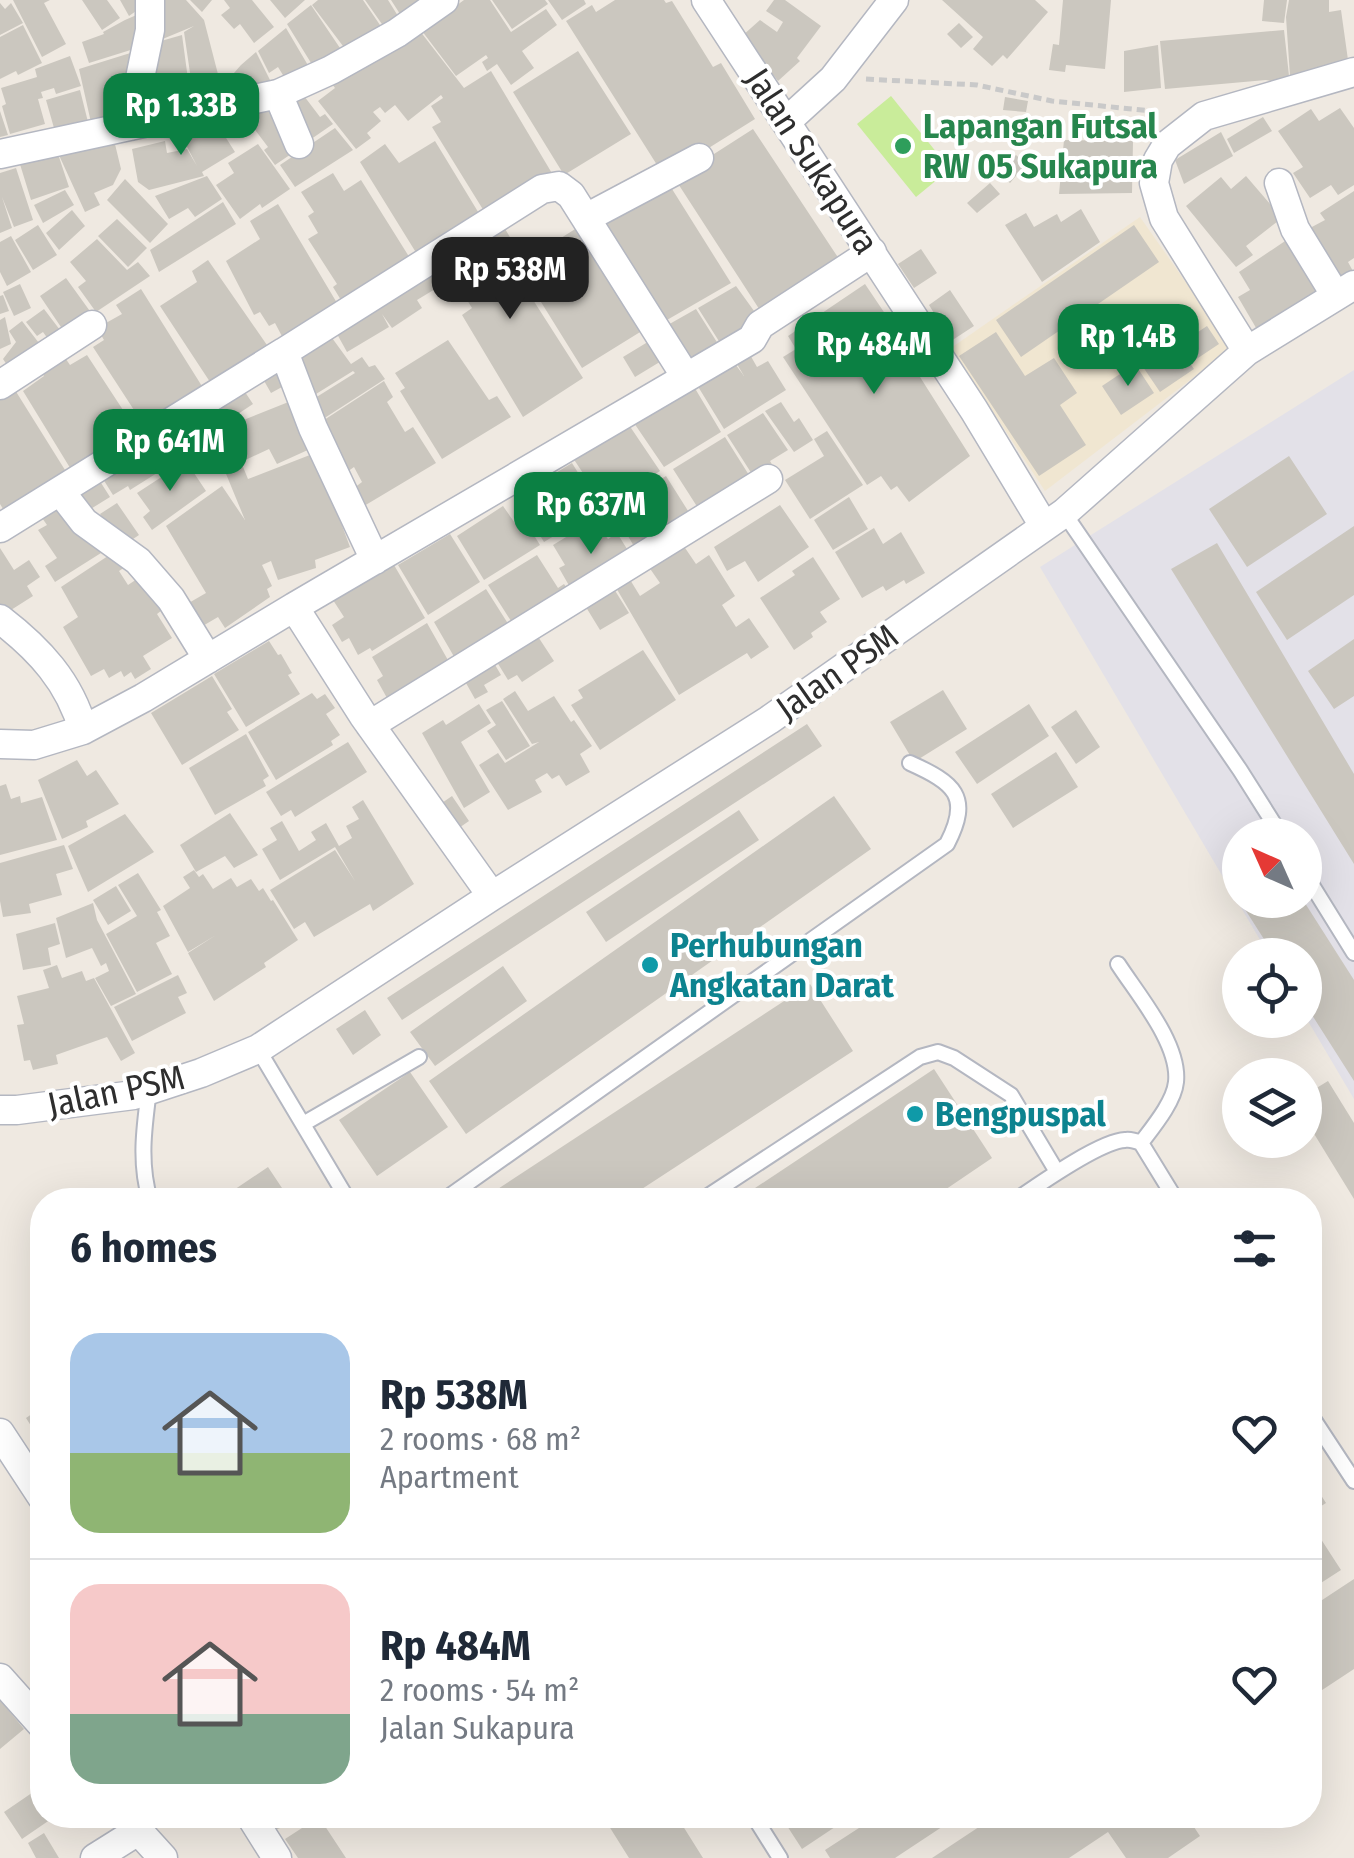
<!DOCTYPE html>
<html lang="en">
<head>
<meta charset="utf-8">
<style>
	:root { --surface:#fff; --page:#f6f6f7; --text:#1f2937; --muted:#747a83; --line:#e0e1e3; --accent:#0b8043 }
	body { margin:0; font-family:"Fira Sans Condensed",sans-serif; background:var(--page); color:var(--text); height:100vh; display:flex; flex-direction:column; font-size:38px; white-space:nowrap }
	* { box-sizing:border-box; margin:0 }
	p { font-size:32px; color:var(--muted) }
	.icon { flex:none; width:55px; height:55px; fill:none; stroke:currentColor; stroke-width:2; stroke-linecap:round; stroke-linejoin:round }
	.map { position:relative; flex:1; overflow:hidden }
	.side { position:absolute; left:30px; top:1188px; width:1292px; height:640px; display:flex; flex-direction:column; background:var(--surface); border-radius:40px; box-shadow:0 10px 40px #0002 }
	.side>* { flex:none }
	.needle { width:65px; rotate:315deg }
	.tools { position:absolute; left:1222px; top:818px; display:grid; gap:20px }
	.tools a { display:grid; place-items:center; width:100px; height:100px; border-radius:50%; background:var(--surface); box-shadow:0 10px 40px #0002; font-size:50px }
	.price { position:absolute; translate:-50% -85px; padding:0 22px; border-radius:20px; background:var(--accent); color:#fff; font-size:32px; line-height:65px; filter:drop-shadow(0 2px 5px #0008) }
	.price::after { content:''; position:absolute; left:50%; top:60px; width:30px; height:22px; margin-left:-15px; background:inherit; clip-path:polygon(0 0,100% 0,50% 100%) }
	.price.selected { background:#222; color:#fff }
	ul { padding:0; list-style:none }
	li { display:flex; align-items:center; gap:30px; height:250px; padding:0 40px }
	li+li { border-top:2px solid var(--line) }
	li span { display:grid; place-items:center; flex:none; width:280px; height:200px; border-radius:30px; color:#555 }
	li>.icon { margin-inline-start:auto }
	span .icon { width:120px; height:120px; fill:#fffc; stroke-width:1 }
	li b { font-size:42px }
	h2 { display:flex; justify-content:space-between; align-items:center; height:120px; padding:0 40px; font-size:42px }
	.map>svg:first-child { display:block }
	.industrial { fill:#e3e1e8; fill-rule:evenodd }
	.education { fill:#f0e6d1 }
	.pitch { fill:#c9ec9a }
	.building { fill:#cbc7bf }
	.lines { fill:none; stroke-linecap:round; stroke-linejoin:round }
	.service-casing { stroke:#b4b7c1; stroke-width:18 }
	.minor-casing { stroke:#b4b7c1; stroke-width:31 }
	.path { stroke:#c9c9c9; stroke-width:5; stroke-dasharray:8 5; stroke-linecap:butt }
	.service { stroke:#fff; stroke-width:14 }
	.minor { stroke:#fff; stroke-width:28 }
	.leisure-dot { fill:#2e9e5b; stroke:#fff; stroke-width:4 }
	.culture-dot { fill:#0f9aa8; stroke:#fff; stroke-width:4 }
	.labels { text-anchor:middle; stroke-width:8; stroke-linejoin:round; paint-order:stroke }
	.leisure-label { font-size:35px; font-weight:bold; fill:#27864d; stroke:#fff; text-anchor:start }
	.street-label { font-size:35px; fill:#2e2e2e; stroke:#fff }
	.culture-label { font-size:35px; font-weight:bold; fill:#0d838f; stroke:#fff; text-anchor:start }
</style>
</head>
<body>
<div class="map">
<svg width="1354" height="1858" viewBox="0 0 1354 1858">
	<rect width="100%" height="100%" fill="#efe9e1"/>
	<path class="industrial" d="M1354 370V1099L1305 1016V955H1269L1040 567ZM1240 835H1305V900H1240Z"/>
	<path class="education" d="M1140 217 1232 348 1045 491 951 348Z"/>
	<path class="pitch" d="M891 96 950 169 916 197 857 124Z"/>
	<path class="building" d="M13 0H50L44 3 66 44 42 57Z
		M82 0H107L120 18 102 30Z
		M120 0H143L146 4 129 16Z
		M151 0H186L204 20 220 82 212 85 214 95 194 100 184 32 194 26 153 43Z
		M190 0H212L202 12Z
		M224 0H252L274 27 254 43 240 24 234 29 221 15 230 8Z
		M270 0H305L285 18Z
		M318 0H363L382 28 349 54 312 5Z
		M365 0H388L398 16 384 27Z
		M391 0H420L400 14Z
		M464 0H490L511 32 546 9 557 25 522 51 534 68 511 85 497 64 487 71 482 62 488 58 486 55 456 76 422 31Z
		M492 0H545L548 4 512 29Z
		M548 0H584L586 4 562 20Z
		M615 0H664L666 3 672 1 713 67 721 63 755 119 664 176 566 21 592 5 596 12Z
		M774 0H785L821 26 797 58 800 61 778 81 742 36 760 20 777 32 783 22 766 11Z
		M942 0H1035L1048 12 1007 59 1003 55 992 66 973 49 983 37Z
		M1063 0H1111L1105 69 1066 65 1065 72 1049 70 1053 44 1059 45Z
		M1264 0H1287L1284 23 1262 21Z
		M1289 0H1329V12L1341 10 1348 60 1290 76 1286 17Z
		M0 3 5 9 11 3 23 23 0 35Z
		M311 5 344 54 316 71 287 24Z
		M148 10 137 48 89 63 82 42 104 34 103 32 125 20Z
		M413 22 464 88 491 71 553 175 487 216 432 127 441 122 431 106 443 98 441 95 408 121 395 105 385 113 380 107 373 112 381 121 367 133 371 138 356 149 318 101 335 88 332 84Z
		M959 23 973 37 961 48 947 34Z
		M23 25 42 63 18 75 16 71 0 79V37Z
		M286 28 309 67 286 80 278 67 269 73 258 51Z
		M1284 30 1290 85 1266 80 1165 89 1160 41Z
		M182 35 190 94 156 103 154 92 137 97 154 43Z
		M1158 45 1161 88 1124 92V51Z
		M140 50 129 107 115 109 117 122 92 127 79 69Z
		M578 51 631 134 564 175 513 92Z
		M256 52 271 82 221 98 219 90 241 65Z
		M70 56 81 86 56 94 54 88 41 92 43 98 38 99 45 124 10 134 2 106 6 104 1 88 37 77 35 69Z
		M80 90 89 126 56 135 46 100Z
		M301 92 320 117 325 114 333 124 304 144 284 104Z
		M1005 97 1028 101 1026 112 1003 110Z
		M266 98 300 148 275 165 264 150 268 147 243 114Z
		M1340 108 1354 128V185L1338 195 1331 185 1310 198 1293 173 1303 167 1278 131 1311 109 1319 121Z
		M0 111 8 135 0 137Z
		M1263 117 1272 131 1234 153 1227 139Z
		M214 119 235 152 202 172 204 176 149 190 138 182 132 149 165 141 167 153 187 149 197 166 183 139Z
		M335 128 353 150 295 187 280 165Z
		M753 129 843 265 765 318 675 179Z
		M1221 132 1233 156 1184 184 1175 160Z
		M114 140 121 169 113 185 94 193 100 205 85 212 58 153 73 148 75 153Z
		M1064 140 1133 141 1132 193 1059 194Z
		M435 141 483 220 420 259 360 162 385 144 399 163Z
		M258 144 290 189 262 208 260 204 240 219 216 185 234 173 228 163Z
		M57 151 69 187 31 200 19 161Z
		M1016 155 1026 164 1010 183 999 173Z
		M16 168 33 220 14 227 2 197 12 228 0 233V173Z
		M333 173 344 191 361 180 413 263 344 305 333 287 337 284 308 239 318 233 308 216 314 212 301 192Z
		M207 176 222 199 195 217 188 208 169 219 155 196Z
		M1246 176 1282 218 1246 246 1253 255 1236 267 1186 206 1221 177 1231 189Z
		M125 179 168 224 150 243 107 200Z
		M667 181 731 283 660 324 600 222Z
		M990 183 1000 194 977 213 967 203Z
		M65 190 74 205 43 223 34 205Z
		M1354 191V258L1348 262 1354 273 1344 285 1310 228 1325 220 1320 213Z
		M223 202 236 224 159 272 150 250Z
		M278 204 340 308 285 342 275 323 269 326 260 312 254 315 226 261 260 239 250 221Z
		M1081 209 1100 242 1042 282 1005 225 1026 213 1034 227 1057 214 1061 222Z
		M72 210 85 226 59 250 46 233Z
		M117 219 147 248 128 267 98 236Z
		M501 222 514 244 503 253 583 378 523 417 462 315 472 308 441 258Z
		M38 225 57 255 33 270 15 240Z
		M1134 225 1159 262 1021 357 996 320Z
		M580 226 645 329 582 368 518 265Z
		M11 236 31 272 7 286 0 272V242Z
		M1291 237 1326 296 1262 338 1238 297 1250 290 1239 272Z
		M97 239 127 270 138 262 150 276 96 312 78 287 86 281 70 262Z
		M921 249 937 273 914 288 898 264Z
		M208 260 269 348 212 385 160 306 197 282 192 271Z
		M438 261 450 280 417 300 422 308 392 328 382 314 389 327 347 352 332 325Z
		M66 278 92 314 65 333 40 296Z
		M20 284 31 308 14 316 3 292Z
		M865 284 894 327 881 335 900 363 908 358 970 456 909 502 897 486 891 490 881 476 867 485 783 357 796 349 788 336Z
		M736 286 762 322 722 346 698 308Z
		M141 289 205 391 145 427 93 347 104 340 97 328 122 314 116 305Z
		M950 290 974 326 951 341 929 305Z
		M3 295 9 311 0 314V296Z
		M44 309 60 330 48 339 43 332 37 336 26 322Z
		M696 309 720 347 690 366 666 326Z
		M5 317 11 344 0 349V320Z
		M22 321 42 347 9 368 3 359 16 342 9 331Z
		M1207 326 1219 344 1195 360 1183 342Z
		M327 331 351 364 362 357 369 367 375 365 385 379 323 419 315 398 355 373 353 371 316 394 296 353Z
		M996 332 1025 376 1054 358 1077 393 1060 405 1086 445 1039 476 959 356Z
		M448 340 489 400 497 396 511 417 442 459 400 391 405 388 395 373Z
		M651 340 663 360 635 377 623 357Z
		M1175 341 1194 369 1160 392 1141 364Z
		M745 346 757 367 768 361 786 390 724 429 694 380 730 357 744 376 731 354Z
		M59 349 70 365 87 355 140 436 75 476 23 391 44 376 36 364Z
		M281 359 293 381 271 393 259 372Z
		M1135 364 1154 393 1121 415 1102 386Z
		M384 381 393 397 387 402 405 432 413 427 436 463 364 506 354 488 362 482 354 467 347 472 321 422Z
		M10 382 70 478 8 517 0 504V388Z
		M239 383 253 404 197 441 183 419Z
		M693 385 721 432 664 467 634 423Z
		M291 401 310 449 277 464 269 449 241 462 248 479 315 453 350 547 315 560 316 568 278 580 271 561 262 565 272 586 267 589 270 597 225 628 218 617 201 627 187 604 206 593 166 526 222 486 245 520 224 469 216 472 208 447 225 439 221 429Z
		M781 402 794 422 799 418 813 440 794 452 765 411Z
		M763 413 788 450 770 461 776 471 757 482 727 435Z
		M174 423 193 453 167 468 148 439Z
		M629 425 660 471 640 484 637 480 602 502 571 455Z
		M827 431 863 485 810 519 785 480 824 456 814 439Z
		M725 437 754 483 698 508 673 469Z
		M146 440 165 468 130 490 128 486 113 495 98 471Z
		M1289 456 1327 514 1247 567 1209 509Z
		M186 461 206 491 152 530 143 517 150 511 137 493Z
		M572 463 600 508 544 542 531 521 535 518 520 495Z
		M96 475 110 497 81 515 68 491Z
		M666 476 690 514 638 553 612 509Z
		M849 497 868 529 833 550 814 520Z
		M117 503 139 535 121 547 100 514Z
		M56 505 71 509 101 553 55 582 45 566 57 558 38 530 47 525 40 515Z
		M780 505 809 547 758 582 745 561 727 571 714 547Z
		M503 506 519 529 527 524 540 545 484 580 457 536Z
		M594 520 608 539 617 533 634 560 575 596 559 568 565 565 553 545Z
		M1354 526V595L1287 640 1256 592Z
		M874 528 883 544 901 532 925 573 906 584 904 580 886 591 883 586 862 598 835 552Z
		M450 534 480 582 428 615 398 565Z
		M681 542 696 564 709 555 735 596 722 605 736 627 749 618 769 647 751 659 747 653 679 695 615 586 629 578 640 596 660 583 644 560Z
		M1217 543 1354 774V864L1171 569Z
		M0 548 14 570 29 560 40 577 27 586 33 596 0 617Z
		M117 550 128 565 119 571 128 585 140 577 171 603 157 614 172 638 143 656 151 669 135 679 131 672 124 677 121 671 109 678 104 669 91 676 63 627 78 617 61 587Z
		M537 555 558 588 564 584 573 597 518 632 488 585Z
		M813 557 840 599 820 612 827 622 811 633 813 637 794 650 760 598 795 575 792 571Z
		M394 565 425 618 372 651 370 648 358 655 349 638 342 642 332 625 344 617 333 600Z
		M609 581 629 613 600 630 581 599Z
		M486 589 514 633 460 667 434 622Z
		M427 623 453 669 392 707 377 680 383 676 372 657Z
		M533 629 554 661 522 682 517 675 508 680 492 654Z
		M1354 639V696L1334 709 1308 671Z
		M269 641 278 655 281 654 292 673 288 675 300 694 246 727 214 674Z
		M643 650 676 700 600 750 571 705 583 698 578 690Z
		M491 658 501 675 484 685 488 692 475 699 462 676Z
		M212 676 232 709 227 712 239 730 182 765 151 713Z
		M943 690 967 729 914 762 890 722Z
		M515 691 528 711 554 696 571 722 574 720 592 746 580 754 590 772 566 786 559 775 552 779 547 773 535 780 542 792 508 810 479 765 498 753 505 763 539 742 532 744 503 699Z
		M312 693 317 699 325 694 335 708 326 714 340 735 331 741 333 745 276 780 248 732Z
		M502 701 530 746 506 760 487 731 496 725 486 710Z
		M479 704 491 723 461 742 490 792 464 808 422 733 443 720 446 725Z
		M1029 704 1049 736 977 784 955 752Z
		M1076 710 1100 747 1076 764 1051 727Z
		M807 724 822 746 402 1020 387 998Z
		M246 734 269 776 263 780 266 786 215 815 189 768Z
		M348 742 367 772 295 817 291 810 281 816 266 792Z
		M1056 752 1078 787 1013 828 991 794Z
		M77 760 87 776 96 770 119 804 86 821 88 827 62 839 38 780Z
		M6 784 11 799 20 796 21 803 42 797 57 840 0 855V786Z
		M452 796 469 821 456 830 439 805Z
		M834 796 871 849 466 1134 429 1081Z
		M363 800 414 884 373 911 370 904 314 937 305 922 294 929 270 890 335 850 355 881 335 847 280 880 262 849 277 840 270 828 282 821 299 851 316 840 311 832 326 823 339 846 352 838 346 826 359 819 352 807Z
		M739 810 759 840 606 942 586 912Z
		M230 813 258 855 234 868 225 856 196 872 180 845Z
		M125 814 154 852 88 892 68 846Z
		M64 845 73 869 56 874 62 895 29 904 31 913 3 917 0 901V863Z
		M194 870 199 877 203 874 213 889 231 878 237 887 251 879 259 891 263 888 271 901 273 900 298 940 264 963 266 967 214 1001 188 953 216 935 188 952 163 906 190 888 183 877Z
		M138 873 161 910 157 912 170 936 156 943 172 974 137 992 106 934 137 916 118 885Z
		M1240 884V900H1303L1354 980V1081L1305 1004V955H1274L1232 889Z
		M116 886 131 911 108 925 93 900Z
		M93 903 97 920 136 994 111 1006 95 978 109 971 106 963 101 966 92 948 66 958 56 918Z
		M55 923 60 944 48 948 51 965 23 970 16 934Z
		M57 965 62 978 82 971 86 981 94 978 135 1053 121 1061 107 1037 56 1055 58 1064 33 1070 30 1060 24 1061 17 1025 24 1024 17 996 49 988 43 970Z
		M503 966 527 1001 435 1066 410 1032Z
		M178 975 187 993 178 997 186 1013 132 1041 114 1007Z
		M810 984 853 1051 625 1200H481Z
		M365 1010 381 1035 353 1055 336 1029Z
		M934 1069 992 1158 930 1200H737Z
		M410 1072 448 1127 377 1176 339 1120Z
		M1328 1081 1354 1123V1199L1305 1119V1095Z
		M268 1167 290 1200H219Z
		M42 1407V1443L26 1418Z
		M1310 1478 1326 1503 1310 1513Z
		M1317 1533 1341 1570 1310 1590V1538Z
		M1354 1579V1669L1310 1698V1608Z
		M0 1700 24 1729 0 1749Z
		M42 1786V1815H57L22 1839 4 1812Z
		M269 1815H314L275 1830Z
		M602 1815H676L703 1858H629Z
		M780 1815H853L802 1849Z
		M879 1815H960L895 1858H830L825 1850Z
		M997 1815H1186L1200 1836 1168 1858H1126L1108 1832 1069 1858H932Z
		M319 1817 346 1858H298L285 1839Z
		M44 1833 59 1858H36L28 1843Z"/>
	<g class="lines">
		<g class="service-casing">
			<path id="service" d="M1064 513 1240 770 1281 835
				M1305 874 1354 953
				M1118 964C1138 995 1180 1044 1176 1082 1174 1102 1153 1127 1141 1143
				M258 1049 348 1200
				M149 1090C144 1128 139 1163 150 1200
				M303 1124 419 1057
				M444 1200 947 844C972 796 954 783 910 763
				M702 1200 920 1057 938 1052 954 1058 1011 1095 1057 1172
				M1016 1200C1038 1185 1100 1141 1125 1140 1130 1139 1136 1141 1141 1143L1176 1200
				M1310 1414 1354 1481
				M753 1815 780 1858"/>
		</g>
		<g class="minor-casing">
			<path id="minor" d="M706 0 974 410 1044 526
				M278 94 299 144
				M787 121 833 79 894 0
				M130 126 150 30V0
				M0 154 278 94 331 70 397 33 444 0
				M1279 183 1295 229 1336 296
				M586 218 699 158
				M1247 351 1354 285
				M0 385 92 325
				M60 491 84 522 138 561 171 599 208 659
				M0 528 284 352
				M375 560 313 428 284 352 542 189 559 186 571 195 686 377
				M0 619C39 649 70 682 83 730
				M370 725 768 479
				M0 744 34 745 83 730 143 698 294 607
				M492 896 363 715 294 607 752 339 760 325 872 252
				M0 1110H17L134 1095 201 1073 258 1049 492 896 769 720 1064 513 1247 351 1164 218 1154 183 1158 160 1167 145 1204 116 1354 72
				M0 1433 42 1497
				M0 1678 42 1725
				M124 1815 163 1858
				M250 1815 277 1858
				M95 1858 138 1831"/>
		</g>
		<path class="path" d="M866 79 977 85 1052 101 1162 112"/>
		<use href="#service" class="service"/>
		<use href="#minor" class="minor"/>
	</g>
	<circle class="leisure-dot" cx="903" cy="146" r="10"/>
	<g class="culture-dot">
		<circle cx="650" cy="965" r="10"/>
		<circle cx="915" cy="1114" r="10"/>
	</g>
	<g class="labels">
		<g class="leisure-label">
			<text x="923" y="138">Lapangan Futsal<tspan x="923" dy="40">RW 05 Sukapura</tspan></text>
		</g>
		<g class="street-label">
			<text transform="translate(812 161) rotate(57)" y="12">Jalan Sukapura</text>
			<text transform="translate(837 672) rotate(-35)" y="12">Jalan PSM</text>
			<text transform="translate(116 1091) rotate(-12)" y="12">Jalan PSM</text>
		</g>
		<g class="culture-label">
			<text x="670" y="957">Perhubungan<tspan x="670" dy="40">Angkatan Darat</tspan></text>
			<text x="935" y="1126">Bengpuspal</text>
		</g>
	</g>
</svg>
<div class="tools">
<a><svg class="needle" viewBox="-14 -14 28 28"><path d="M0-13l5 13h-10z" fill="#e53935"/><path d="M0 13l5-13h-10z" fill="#747a83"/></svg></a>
<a><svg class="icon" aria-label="locate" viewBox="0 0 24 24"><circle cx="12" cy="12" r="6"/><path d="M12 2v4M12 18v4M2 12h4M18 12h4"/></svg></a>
<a><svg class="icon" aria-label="layers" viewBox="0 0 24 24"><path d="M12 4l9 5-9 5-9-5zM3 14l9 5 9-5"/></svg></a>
</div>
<b class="price" style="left:181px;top:158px">Rp 1.33B</b>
<b class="price selected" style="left:510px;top:322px">Rp 538M</b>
<b class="price" style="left:1128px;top:389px">Rp 1.4B</b>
<b class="price" style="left:874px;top:397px">Rp 484M</b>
<b class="price" style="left:170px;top:494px">Rp 641M</b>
<b class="price" style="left:591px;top:557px">Rp 637M</b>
<section class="side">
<h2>6 homes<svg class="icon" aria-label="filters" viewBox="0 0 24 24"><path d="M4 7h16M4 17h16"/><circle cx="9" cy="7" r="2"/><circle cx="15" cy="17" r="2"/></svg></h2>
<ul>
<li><span style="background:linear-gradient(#a9c7e8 60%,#8fb573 0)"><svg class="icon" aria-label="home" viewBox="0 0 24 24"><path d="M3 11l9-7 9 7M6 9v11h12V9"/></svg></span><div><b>Rp 538M</b><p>2 rooms · 68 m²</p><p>Apartment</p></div><svg class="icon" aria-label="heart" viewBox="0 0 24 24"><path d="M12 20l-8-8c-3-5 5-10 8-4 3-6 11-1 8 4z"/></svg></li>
<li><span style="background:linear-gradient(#f6c9c9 65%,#7fa58c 0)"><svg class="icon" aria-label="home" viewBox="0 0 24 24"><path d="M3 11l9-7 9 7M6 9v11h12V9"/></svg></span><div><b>Rp 484M</b><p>2 rooms · 54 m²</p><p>Jalan Sukapura</p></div><svg class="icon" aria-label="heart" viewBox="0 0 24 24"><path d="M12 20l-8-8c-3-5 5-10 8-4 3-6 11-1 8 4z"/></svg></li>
</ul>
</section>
</div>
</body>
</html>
